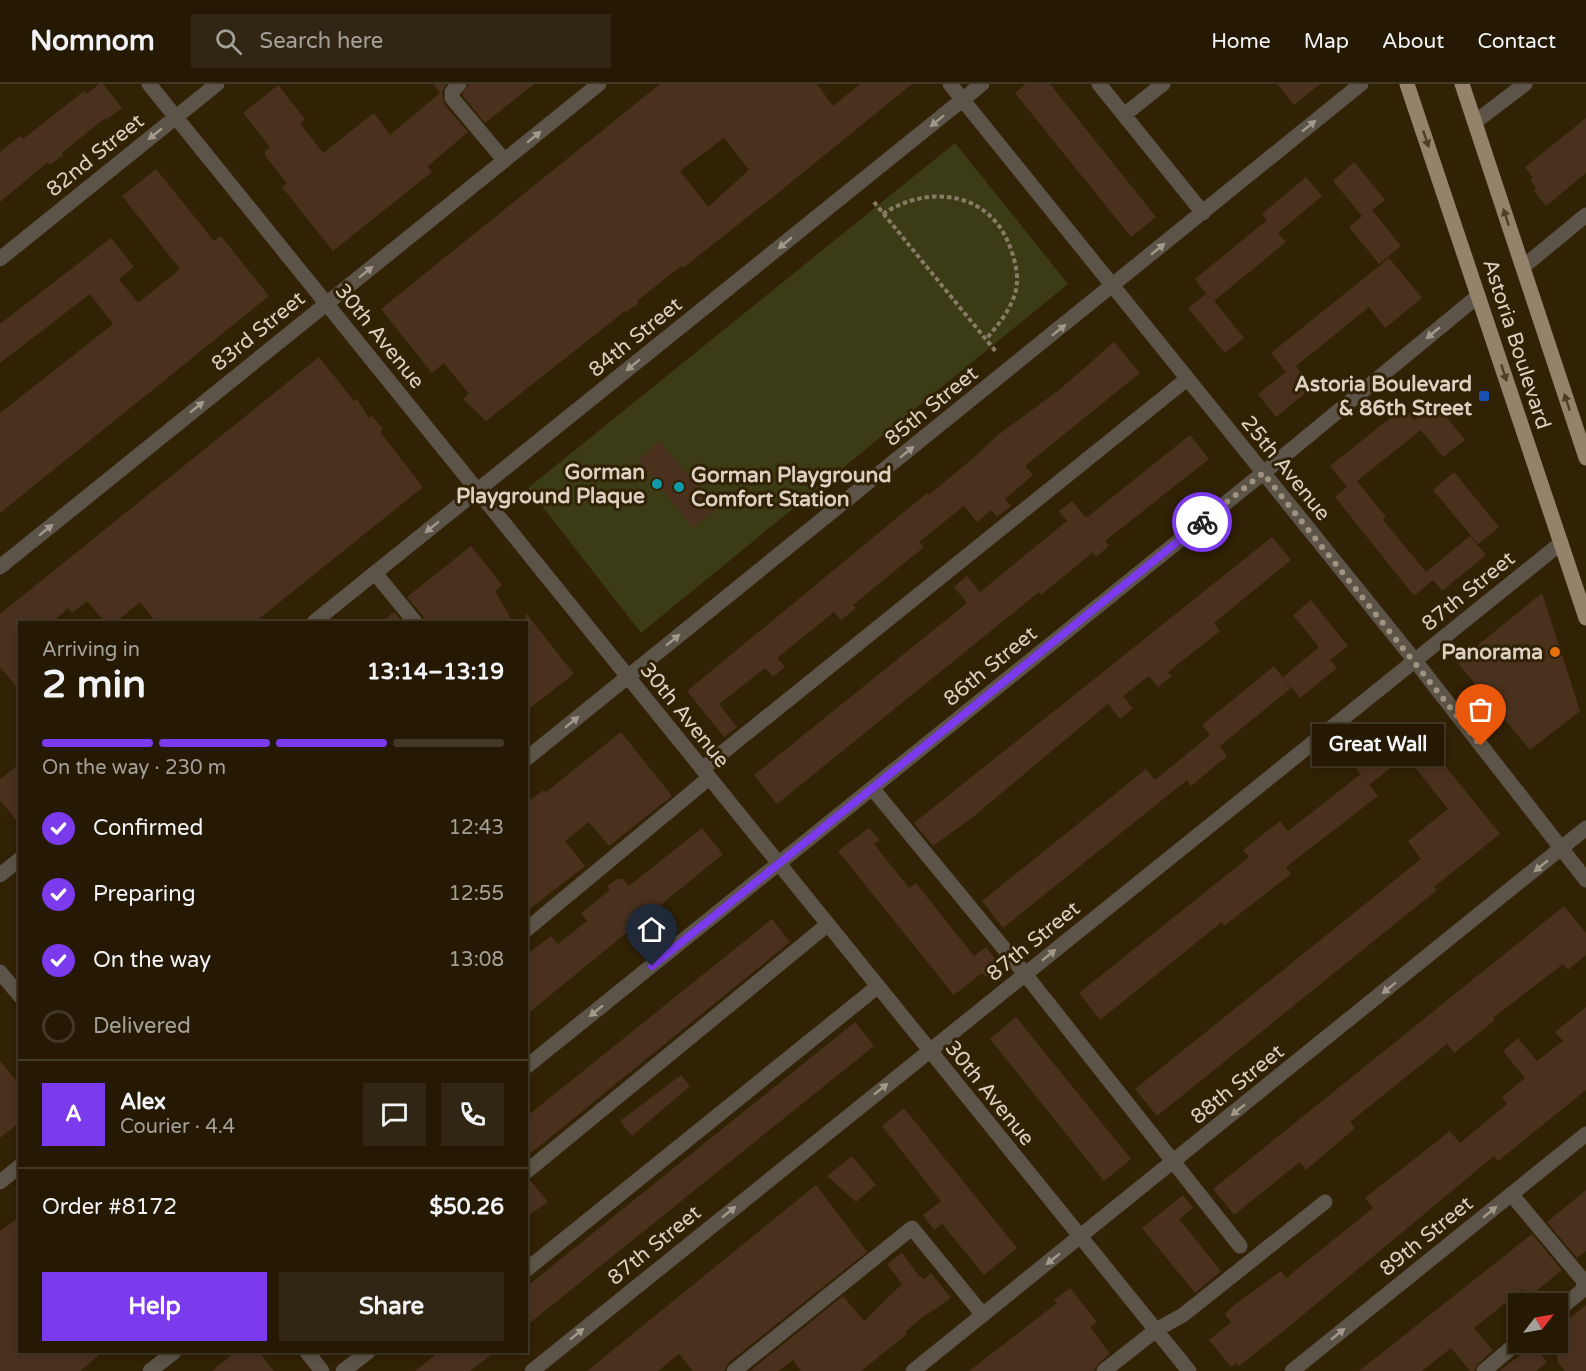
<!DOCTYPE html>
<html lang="en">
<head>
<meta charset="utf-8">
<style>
	:root { --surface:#251904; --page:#312613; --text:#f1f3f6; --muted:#a3a09a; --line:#423826; --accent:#7c3aed }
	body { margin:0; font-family:"Varela Round",sans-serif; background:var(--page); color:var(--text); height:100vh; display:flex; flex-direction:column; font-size:22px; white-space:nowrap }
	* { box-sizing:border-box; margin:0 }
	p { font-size:20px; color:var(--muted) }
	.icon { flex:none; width:33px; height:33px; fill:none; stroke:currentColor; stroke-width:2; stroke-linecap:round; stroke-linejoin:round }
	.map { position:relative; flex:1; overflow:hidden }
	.details { position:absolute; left:18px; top:537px; width:510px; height:732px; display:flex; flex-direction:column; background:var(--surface); border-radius:0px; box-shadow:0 3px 9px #0003,0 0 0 2px var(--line) }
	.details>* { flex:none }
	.needle { width:39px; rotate:59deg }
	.buttons { position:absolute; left:1508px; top:1209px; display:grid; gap:12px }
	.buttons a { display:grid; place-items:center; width:60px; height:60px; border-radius:0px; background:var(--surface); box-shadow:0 3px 9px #0003,0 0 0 2px var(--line); font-size:30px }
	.pin { position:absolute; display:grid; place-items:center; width:51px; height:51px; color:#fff; margin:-62px -26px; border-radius:50% 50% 50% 0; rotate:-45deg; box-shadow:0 0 6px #0007 }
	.pin .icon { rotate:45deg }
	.courier { position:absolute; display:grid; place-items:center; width:60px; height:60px; margin:-30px; border:4px solid #7c3aed; border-radius:50%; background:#fff; color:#222; box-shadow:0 2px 8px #0007 }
	.bubble { position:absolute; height:42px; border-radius:0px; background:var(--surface); box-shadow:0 3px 9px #0003,0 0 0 2px var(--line); font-size:20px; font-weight:700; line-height:42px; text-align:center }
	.headline em { font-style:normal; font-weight:700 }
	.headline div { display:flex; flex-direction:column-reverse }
	.headline { display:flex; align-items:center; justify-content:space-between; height:102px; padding:0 24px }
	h1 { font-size:39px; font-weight:700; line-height:45px }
	.bar { display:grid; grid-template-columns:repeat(4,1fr); gap:9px 6px; align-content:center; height:72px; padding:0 24px }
	.bar i { height:8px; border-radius:4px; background:var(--line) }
	.bar .on { background:var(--accent) }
	.bar p { grid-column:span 4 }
	.line { display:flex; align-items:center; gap:15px; padding:0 24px; border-top:2px solid var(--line) }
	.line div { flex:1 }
	.round { display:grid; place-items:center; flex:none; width:63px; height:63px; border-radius:0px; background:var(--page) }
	ol { padding:0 24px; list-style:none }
	li { display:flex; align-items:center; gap:18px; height:66px }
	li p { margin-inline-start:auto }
	li .icon { padding:6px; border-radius:50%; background:var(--accent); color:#fff; stroke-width:4 }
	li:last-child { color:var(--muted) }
	li i { width:33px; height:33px; border:3px solid var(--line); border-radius:50% }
	.action { display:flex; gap:12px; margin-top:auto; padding:12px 24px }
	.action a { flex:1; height:69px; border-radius:0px; background:var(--accent); color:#fff; font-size:24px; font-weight:700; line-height:69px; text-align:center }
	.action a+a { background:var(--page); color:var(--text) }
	header { display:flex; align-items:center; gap:36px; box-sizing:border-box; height:84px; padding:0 30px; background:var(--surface); border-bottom:2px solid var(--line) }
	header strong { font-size:28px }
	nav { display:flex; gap:33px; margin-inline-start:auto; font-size:21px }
	.search { width:420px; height:54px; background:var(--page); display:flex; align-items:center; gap:15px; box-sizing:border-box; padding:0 21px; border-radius:0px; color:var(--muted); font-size:22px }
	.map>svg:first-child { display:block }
</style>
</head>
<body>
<header>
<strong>Nomnom</strong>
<div class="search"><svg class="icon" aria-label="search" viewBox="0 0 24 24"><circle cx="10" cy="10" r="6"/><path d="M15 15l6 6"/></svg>Search here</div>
<nav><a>Home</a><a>Map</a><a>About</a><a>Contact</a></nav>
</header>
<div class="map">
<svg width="1586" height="1287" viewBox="0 0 1586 1287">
	<rect width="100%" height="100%" fill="#312105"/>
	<!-- green -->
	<path fill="#3b3c16" d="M955 59 1068 200 641 549 528 404Z"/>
	<!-- building -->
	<path fill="#4a311e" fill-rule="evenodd" d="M99 0H103L122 24 106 36 105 34 62 69 63 71 50 81 48 78 0 118V68L20 52 23 55 84 7 86 10Z
		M433 0H446L442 8 444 20 468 48 428 82 432 88 333 167 282 103 287 99 265 72V67L270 63 243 29 278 1 305 35 300 39 323 69 374 29 390 51 440 9Z
		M469 0H534L485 39 462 11Z
		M660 0H817L833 22 860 0H912L773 113 683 184 681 182 637 217 639 219 626 228 625 227 486 337 463 315 469 310 444 279 432 289 381 225ZM724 54 749 86 708 123 680 87Z
		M1026 0H1050L1156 133 1131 153 1015 9Z
		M1277 0H1320L1294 21Z
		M1586 34V89L1546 122 1533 106 1536 104 1530 96 1533 94 1525 83Z
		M1354 78 1385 116 1372 126 1401 162 1379 180 1349 143 1362 132 1333 97Z
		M156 85 214 157 221 152 269 212 0 429V329L113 240 90 210 0 279V240L111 154 134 183 119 195 138 219 180 185 122 112Z
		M1306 93 1322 112 1278 149 1286 158 1214 217 1244 254 1225 269 1188 224 1206 210 1195 195 1267 136 1262 130Z
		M1389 174 1422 214 1385 244 1369 223 1296 282 1313 303 1276 333 1258 310 1286 288 1271 269Z
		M1114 258 1140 289 1025 382 1033 391 1005 415 1011 422 997 433 991 426 977 438 964 422 919 458 924 463 853 521 856 524 841 536 834 528 777 574 785 583 773 593 765 584 719 620 737 643 724 653 687 607 927 409 929 411 972 375 998 351 1059 306Z
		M319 273 354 317 357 315 369 334 372 332 383 345 380 348 423 403 255 538H156L140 518 116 538H105L87 517 72 529 68 524 53 538H20V607L0 583V530Z
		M1435 319 1465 356 1443 373 1421 346 1357 397 1386 433 1383 436 1426 488 1470 452 1486 471 1442 507 1433 496 1414 512 1335 413 1347 403 1330 382 1404 323 1414 336Z
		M1190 351 1209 375 1105 457 1109 462 1096 473 1093 468 1041 511 1039 508 777 720 754 691 967 519 954 503 967 492 980 508 1067 437 1059 427 1072 417 1086 434Z
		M660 357 716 425 693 444 638 375Z
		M1454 388 1499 443 1478 460 1433 406Z
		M1272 453 1291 476 1214 539 1220 547 1168 588 1172 592 1158 603 1149 592 1123 612 1133 624 1120 635 1108 620 973 733 933 762 914 739Z
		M471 462 502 501 495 507 513 538H424L423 532 407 513Z
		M1542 509 1580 627 1530 666 1457 578Z
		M1311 516 1348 562 1330 576 1337 584 1300 614 1283 593 1319 563 1293 531Z
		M394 528 403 538H381Z
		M526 529 574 590 526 627Z
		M1274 582 1291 604 1220 662 1213 654 1227 672 1191 702 1187 696 1003 844 982 817 1146 685 1155 696 1193 665 1210 651 1202 641Z
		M1414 643 1500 750 1434 803 1437 806 1157 1032 1135 1005 1421 775 1408 757 1448 725 1406 672 1369 701 1352 679 1389 650 1395 658Z
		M621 648 672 712 609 762 589 738 565 757 585 782 526 828V719L544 706 546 708Z
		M20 680V705L19 740 0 716V695Z
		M1361 690 1378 712 1286 783 1291 790 1224 842 1222 838 1100 936 1079 909 1249 773 1243 766 1280 737 1288 747Z
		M702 744 723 770 526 931V871L551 852 558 860 587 837 581 829 610 806 607 802 617 795H623L629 802Z
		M869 744 880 756 874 760 909 804 916 799 974 872 986 863 1000 881 985 893 982 889 954 911 838 767Z
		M1564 822 1586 849V871L1568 886 1563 880 1493 934 1495 936 1454 969 1447 960 1350 1038 1355 1044 1306 1086 1300 1078 1234 1131 1213 1105Z
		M772 835 790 858 526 1073V1033Z
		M1586 923V1006L1498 1077 1494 1072 1291 1241 1239 1282 1236 1279 1231 1283 1209 1256 1231 1238 1225 1230 1233 1222 1281 1187 1286 1194 1373 1124 1365 1114 1450 1047 1460 1059 1507 1020 1502 1013 1525 994 1503 967 1518 954 1537 977 1563 957 1555 948Z
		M1016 933 1131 1075 1104 1097 990 955Z
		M855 938 874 962 526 1242V1203Z
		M0 977 20 1001V1038L0 1054Z
		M681 991 690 1002 632 1052 620 1037Z
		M904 1024 1017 1164 984 1191 942 1140 934 1146 923 1131 941 1117 882 1042Z
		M852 1072 876 1101 856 1118 827 1092Z
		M530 1096 548 1118 526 1133V1098Z
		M816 1101 867 1168 728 1279 724 1287H693L679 1270 658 1287H587Z
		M1586 1106V1167L1577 1174 1547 1138Z
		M1183 1111 1193 1124 1179 1135 1221 1187 1195 1209 1142 1144Z
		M20 1133V1268H103L80 1287H0V1147Z
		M1532 1150 1562 1186 1529 1213 1523 1205 1474 1244 1493 1266 1478 1280 1474 1287H1470L1451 1264 1422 1287H1359Z
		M902 1169 919 1192 924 1195 931 1189 951 1214 919 1236 905 1248 907 1250 861 1287H801L793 1276 778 1287H750L843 1212 864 1237 902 1200 887 1180Z
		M1070 1204 1097 1238 1090 1243 1110 1270 1098 1280 1094 1287H969L1057 1219 1054 1216Z
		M1586 1221V1287H1565L1557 1277V1244Z
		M1534 1261 1547 1278 1536 1287H1499Z
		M235 1268H259L274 1287H212Z
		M439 1268H495L470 1287H415Z"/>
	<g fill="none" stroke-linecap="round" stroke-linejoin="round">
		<!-- path -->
		<path stroke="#887b65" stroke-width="4" stroke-dasharray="4.5 3" stroke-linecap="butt" d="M874 118 997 269
			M883 130C928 100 990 107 1010 163 1014 173 1018 188 1017 199 1015 221 999 240 986 255"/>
		<!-- minor -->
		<path stroke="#5c5448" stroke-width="15" d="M149 0 1189 1287
			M459 0 452 8V14L504 76
			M950 0 1416 578 1586 796
			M1099 0 1203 129
			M1124 31 1163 0
			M1475 38 1525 0
			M0 175 217 0
			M1523 183 1586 131
			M0 483 599 0
			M375 489 415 538
			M314 538 982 0
			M526 675 1361 0
			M702 685 1187 295
			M872 704 1025 890 1240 1162
			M0 791 20 775
			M526 846 709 694
			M0 888 20 912
			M526 983 1263 389 1478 212
			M526 1088 827 841
			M0 1098 20 1082
			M1511 1110 1583 1196 1584 1205 1557 1227
			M526 1186 877 903
			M307 1268 322 1287
			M150 1287 174 1268
			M343 1287 368 1268
			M532 1287 1561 459
			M734 1287 912 1144 983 1231
			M913 1287 1586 744
			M1104 1287 1156 1246 1183 1231 1325 1118
			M1292 1287 1586 1050
			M1484 1287 1518 1258"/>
		<!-- major -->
		<path stroke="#94836a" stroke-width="15" d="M1407 0 1586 534
			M1462 0 1586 374"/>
	</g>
	<!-- one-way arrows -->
	<defs><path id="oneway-solid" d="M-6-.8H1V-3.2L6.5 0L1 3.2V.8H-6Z" transform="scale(1.5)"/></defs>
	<g fill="#a2998b">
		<use href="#oneway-solid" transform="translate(937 37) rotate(141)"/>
		<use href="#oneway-solid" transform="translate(1309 42) rotate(-39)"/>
		<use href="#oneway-solid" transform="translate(155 50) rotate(141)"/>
		<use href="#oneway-solid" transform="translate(534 53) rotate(-39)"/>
		<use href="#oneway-solid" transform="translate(785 159) rotate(141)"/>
		<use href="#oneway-solid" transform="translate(1158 165) rotate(-39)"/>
		<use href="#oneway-solid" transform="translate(366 188) rotate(-39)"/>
		<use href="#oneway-solid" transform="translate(1059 246) rotate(-39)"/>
		<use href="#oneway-solid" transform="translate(1433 249) rotate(140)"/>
		<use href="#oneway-solid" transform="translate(633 281) rotate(141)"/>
		<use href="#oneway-solid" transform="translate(197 323) rotate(-39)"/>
		<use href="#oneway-solid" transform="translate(907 368) rotate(-39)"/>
		<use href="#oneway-solid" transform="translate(432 443) rotate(141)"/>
		<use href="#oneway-solid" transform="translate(46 446) rotate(-39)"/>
		<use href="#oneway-solid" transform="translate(673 556) rotate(-39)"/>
		<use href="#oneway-solid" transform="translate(572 638) rotate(-39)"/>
		<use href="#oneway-solid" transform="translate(1541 782) rotate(141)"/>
		<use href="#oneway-solid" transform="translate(1049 871) rotate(-39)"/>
		<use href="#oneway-solid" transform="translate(1389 904) rotate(141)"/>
		<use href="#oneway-solid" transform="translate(596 927) rotate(141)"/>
		<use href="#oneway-solid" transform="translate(881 1005) rotate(-39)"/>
		<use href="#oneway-solid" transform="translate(1238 1026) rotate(141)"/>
		<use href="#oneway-solid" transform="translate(729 1128) rotate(-39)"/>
		<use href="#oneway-solid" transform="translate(1490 1128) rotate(-39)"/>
		<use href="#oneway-solid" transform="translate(1053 1175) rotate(141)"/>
		<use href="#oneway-solid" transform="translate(577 1250) rotate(-39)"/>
		<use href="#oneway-solid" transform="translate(1338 1250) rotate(-39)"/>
	</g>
	<g fill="#4f3e23">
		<use href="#oneway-solid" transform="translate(1426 55) rotate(71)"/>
		<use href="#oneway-solid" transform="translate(1506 133) rotate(-108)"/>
		<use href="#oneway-solid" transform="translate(1504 289) rotate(72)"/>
		<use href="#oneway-solid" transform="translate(1567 318) rotate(-108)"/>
	</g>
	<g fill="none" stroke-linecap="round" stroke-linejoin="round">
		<!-- done -->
		<path stroke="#a0937f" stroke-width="6" stroke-dasharray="0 10.8" d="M1202 438 1263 389 1481 662"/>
		<!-- route -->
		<path stroke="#7c3aed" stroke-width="8" d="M652 882 1202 438"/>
	</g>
	<!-- markers -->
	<rect fill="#1a4fb4" stroke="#312105" stroke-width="2" x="1478" y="306" width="12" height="12" rx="3"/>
	<g fill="#0f9aa8" stroke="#312105" stroke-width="2">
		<circle cx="657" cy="400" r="6"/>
		<circle cx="679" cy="403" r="6"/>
	</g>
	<circle fill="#e8710a" stroke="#312105" stroke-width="2" cx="1555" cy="568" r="6"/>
	<g text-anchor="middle" stroke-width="6" stroke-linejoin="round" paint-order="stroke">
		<!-- street labels -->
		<g font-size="21" fill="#dcd1c1" stroke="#312105">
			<text transform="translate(95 71) rotate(-39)" y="7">82nd Street</text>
			<text transform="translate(258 247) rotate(-39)" y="7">83rd Street</text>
			<text transform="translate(380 252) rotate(51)" y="7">30th Avenue</text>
			<text transform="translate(635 253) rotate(-39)" y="7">84th Street</text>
			<text transform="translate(1517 260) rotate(72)" y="7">Astoria Boulevard</text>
			<text transform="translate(931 322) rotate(-39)" y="7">85th Street</text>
			<text transform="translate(1286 384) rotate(51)" y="7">25th Avenue</text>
			<text transform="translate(1468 507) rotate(-39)" y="7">87th Street</text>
			<text transform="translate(990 582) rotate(-39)" y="7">86th Street</text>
			<text transform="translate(685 631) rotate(51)" y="7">30th Avenue</text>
			<text transform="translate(1033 857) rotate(-39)" y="7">87th Street</text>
			<text transform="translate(1237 1000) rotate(-39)" y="7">88th Street</text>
			<text transform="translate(990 1009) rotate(51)" y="7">30th Avenue</text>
			<text transform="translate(1426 1152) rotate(-39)" y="7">89th Street</text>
			<text transform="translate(654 1161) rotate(-39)" y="7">87th Street</text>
		</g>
		<!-- poi labels -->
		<g font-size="21" font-weight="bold" fill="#dcd1c1" stroke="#312105" text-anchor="end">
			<text x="1472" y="307">Astoria Boulevard<tspan x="1472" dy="24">&amp; 86th Street</tspan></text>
			<text x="645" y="395">Gorman<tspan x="645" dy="24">Playground Plaque</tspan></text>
			<text x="691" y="398" text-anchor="start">Gorman Playground<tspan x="691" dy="24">Comfort Station</tspan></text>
			<text x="1543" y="575">Panorama</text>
		</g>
	</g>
</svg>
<div class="buttons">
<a><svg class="needle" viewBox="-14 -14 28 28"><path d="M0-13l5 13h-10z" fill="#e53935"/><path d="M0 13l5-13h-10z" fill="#a3a09a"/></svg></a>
</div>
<div class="pin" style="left:1481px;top:662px;background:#ea580c"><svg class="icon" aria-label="bag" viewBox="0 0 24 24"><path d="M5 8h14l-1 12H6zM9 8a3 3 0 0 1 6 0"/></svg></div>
<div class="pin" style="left:652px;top:882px;background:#1f2937"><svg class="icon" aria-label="home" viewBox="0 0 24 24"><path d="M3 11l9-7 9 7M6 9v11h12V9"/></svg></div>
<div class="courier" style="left:1202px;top:438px"><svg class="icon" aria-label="bike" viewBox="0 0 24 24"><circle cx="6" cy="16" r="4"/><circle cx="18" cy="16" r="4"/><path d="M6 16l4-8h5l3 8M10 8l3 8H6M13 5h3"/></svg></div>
<div class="bubble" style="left:1312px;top:640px;width:132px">Great Wall</div>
<section class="details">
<div class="headline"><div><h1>2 min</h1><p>Arriving in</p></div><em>13:14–13:19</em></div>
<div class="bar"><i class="on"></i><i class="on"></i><i class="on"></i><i></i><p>On the way · 230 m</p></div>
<ol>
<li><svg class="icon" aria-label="check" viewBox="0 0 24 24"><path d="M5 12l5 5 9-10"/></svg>Confirmed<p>12:43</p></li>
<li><svg class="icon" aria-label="check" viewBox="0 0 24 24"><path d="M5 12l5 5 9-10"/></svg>Preparing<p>12:55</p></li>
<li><svg class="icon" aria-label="check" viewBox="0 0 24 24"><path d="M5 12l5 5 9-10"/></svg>On the way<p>13:08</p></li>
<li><i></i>Delivered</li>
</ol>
<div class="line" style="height:108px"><b class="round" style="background:var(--accent);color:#fff">A</b><div><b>Alex</b><p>Courier · 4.4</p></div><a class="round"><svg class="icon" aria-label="chat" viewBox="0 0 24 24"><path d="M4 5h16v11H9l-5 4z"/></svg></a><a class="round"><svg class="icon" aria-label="phone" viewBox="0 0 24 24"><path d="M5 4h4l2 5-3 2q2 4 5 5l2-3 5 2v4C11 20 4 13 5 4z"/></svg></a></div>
<div class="line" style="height:78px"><div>Order #8172</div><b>$50.26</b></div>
<div class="action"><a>Help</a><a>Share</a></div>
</section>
</div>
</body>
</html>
